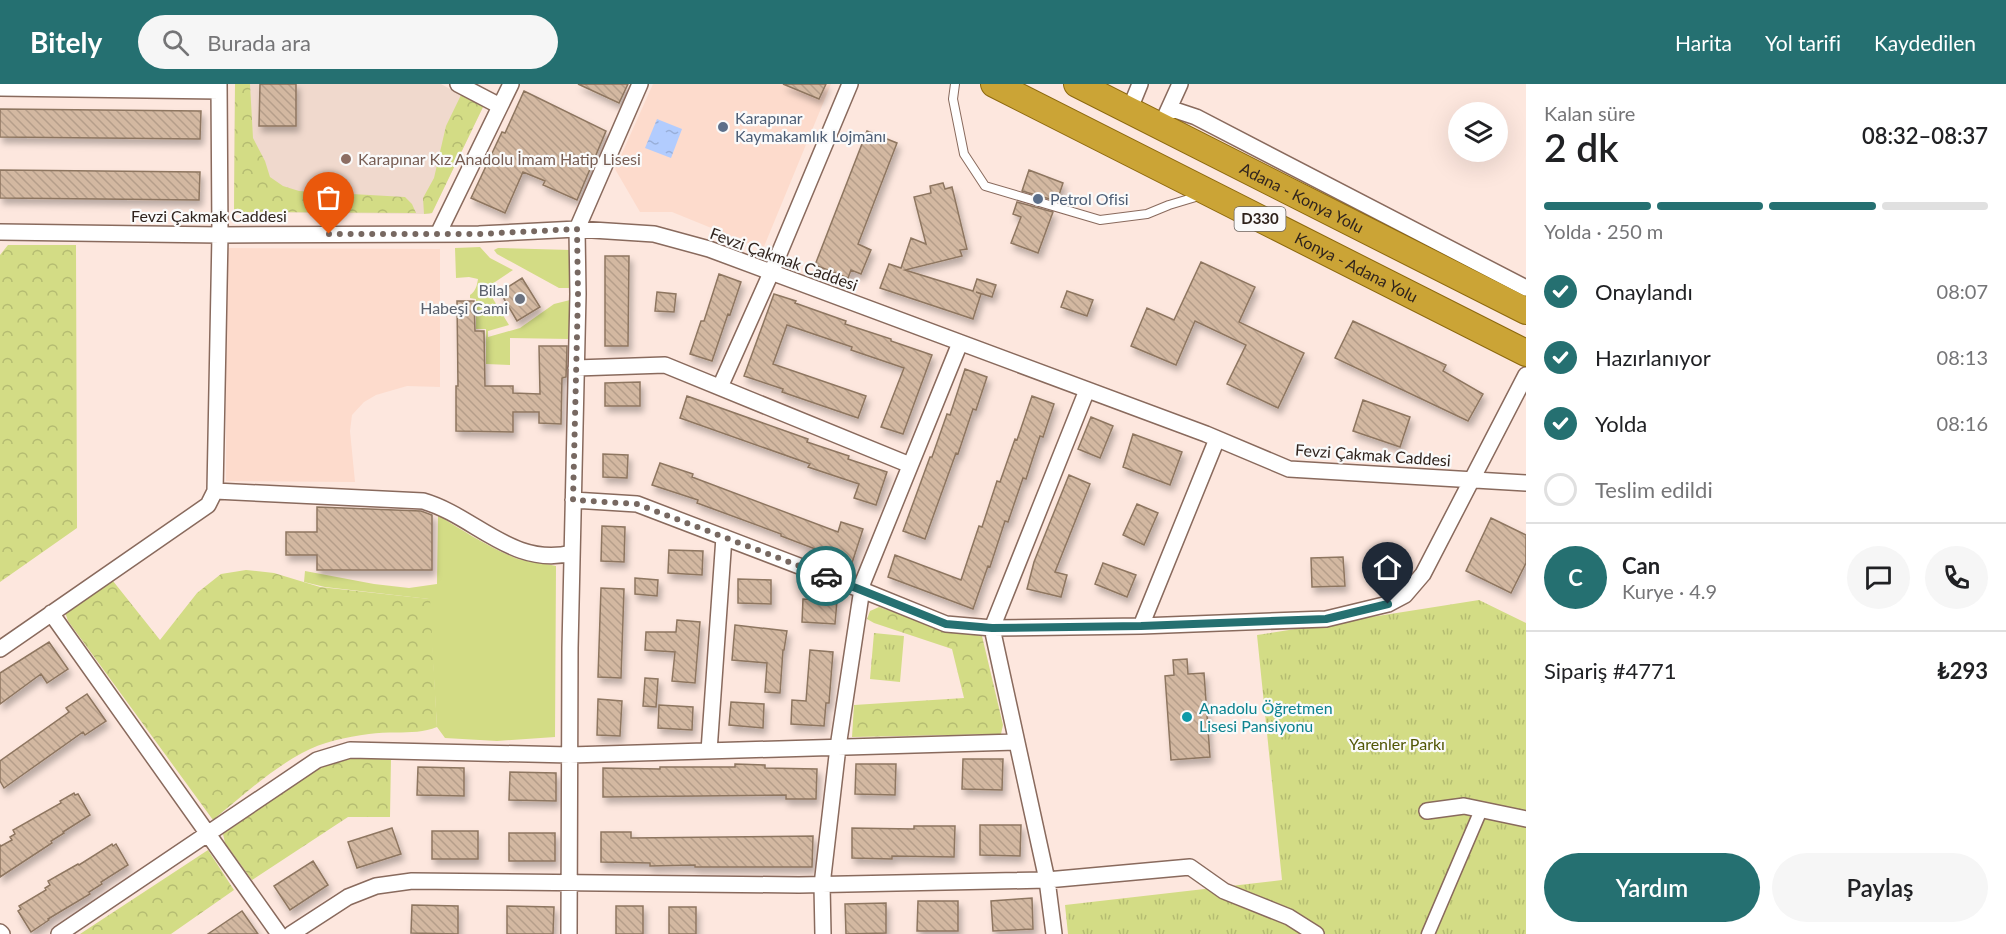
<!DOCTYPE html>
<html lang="tr">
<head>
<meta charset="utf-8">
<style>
	:root { --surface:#fff; --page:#f6f6f6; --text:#202124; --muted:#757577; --line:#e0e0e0; --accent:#257071 }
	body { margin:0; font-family:Lato,sans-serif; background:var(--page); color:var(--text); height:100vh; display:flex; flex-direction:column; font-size:22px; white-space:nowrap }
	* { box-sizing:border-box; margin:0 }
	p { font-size:20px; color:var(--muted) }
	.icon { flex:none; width:33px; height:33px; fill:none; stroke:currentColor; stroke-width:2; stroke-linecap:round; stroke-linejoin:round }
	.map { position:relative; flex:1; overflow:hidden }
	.panel { display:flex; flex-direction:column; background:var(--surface); width:480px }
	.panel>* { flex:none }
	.fabs { position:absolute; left:1448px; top:18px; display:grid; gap:12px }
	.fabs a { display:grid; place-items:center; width:60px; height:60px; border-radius:50%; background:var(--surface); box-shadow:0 6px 24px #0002; font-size:30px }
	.pin { position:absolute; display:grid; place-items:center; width:51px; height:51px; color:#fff; margin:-62px -26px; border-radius:50% 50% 50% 0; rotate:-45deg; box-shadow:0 0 6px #0007 }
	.pin .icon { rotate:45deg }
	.courier { position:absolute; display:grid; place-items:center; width:60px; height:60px; margin:-30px; border:4px solid #257071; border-radius:50%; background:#fff; color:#222; box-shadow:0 2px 8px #0007 }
	.summary em { font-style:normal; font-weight:600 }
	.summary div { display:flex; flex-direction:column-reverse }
	.summary { display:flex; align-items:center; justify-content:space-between; height:102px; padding:0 18px }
	h1 { font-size:39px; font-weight:600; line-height:45px }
	.bar { display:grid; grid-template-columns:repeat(4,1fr); gap:9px 6px; align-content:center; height:72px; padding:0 18px }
	.bar i { height:8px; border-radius:4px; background:var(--line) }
	.bar .selected { background:var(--accent) }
	.bar p { grid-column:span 4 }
	.line { display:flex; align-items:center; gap:15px; padding:0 18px; border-top:2px solid var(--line) }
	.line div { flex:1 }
	.round { display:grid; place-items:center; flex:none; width:63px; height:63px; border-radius:32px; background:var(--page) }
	ol { padding:0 18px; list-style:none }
	li { display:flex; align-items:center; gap:18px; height:66px }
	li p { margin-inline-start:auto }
	li .icon { padding:6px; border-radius:50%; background:var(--accent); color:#fff; stroke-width:4 }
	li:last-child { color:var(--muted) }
	li i { width:33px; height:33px; border:3px solid var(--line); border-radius:50% }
	.cta { display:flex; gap:12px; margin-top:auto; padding:12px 18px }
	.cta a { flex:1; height:69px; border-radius:36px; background:var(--accent); color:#fff; font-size:24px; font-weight:600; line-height:69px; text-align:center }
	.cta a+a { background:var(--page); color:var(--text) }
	header { display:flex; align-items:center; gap:36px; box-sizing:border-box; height:84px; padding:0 30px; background:var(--accent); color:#fff }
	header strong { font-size:28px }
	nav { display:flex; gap:33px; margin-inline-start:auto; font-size:21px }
	.search { width:420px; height:54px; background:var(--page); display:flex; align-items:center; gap:15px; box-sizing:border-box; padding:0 21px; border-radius:33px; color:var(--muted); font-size:22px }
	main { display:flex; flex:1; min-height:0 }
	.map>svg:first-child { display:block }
</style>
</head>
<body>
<header>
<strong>Bitely</strong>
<div class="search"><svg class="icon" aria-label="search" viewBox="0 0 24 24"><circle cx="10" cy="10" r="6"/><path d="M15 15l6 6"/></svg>Burada ara</div>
<nav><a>Harita</a><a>Yol tarifi</a><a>Kaydedilen</a></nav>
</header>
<main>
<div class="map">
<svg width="1526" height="850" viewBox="0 0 1526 850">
	<defs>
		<pattern id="forest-crowns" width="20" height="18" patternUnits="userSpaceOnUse" patternTransform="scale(1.5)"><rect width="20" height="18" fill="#d3dc85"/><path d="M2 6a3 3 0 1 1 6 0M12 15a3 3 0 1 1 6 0" fill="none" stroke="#b5bc72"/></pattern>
		<pattern id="park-tufts" width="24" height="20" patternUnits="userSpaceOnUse" patternTransform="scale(1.5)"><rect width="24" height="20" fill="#d3dc85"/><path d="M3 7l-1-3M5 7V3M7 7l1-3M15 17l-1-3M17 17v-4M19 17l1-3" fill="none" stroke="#b5bc72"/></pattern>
		<pattern id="water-ripples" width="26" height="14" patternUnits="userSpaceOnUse" patternTransform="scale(1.5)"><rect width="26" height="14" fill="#b2ccfe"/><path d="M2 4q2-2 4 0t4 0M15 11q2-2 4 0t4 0" fill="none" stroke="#99afd9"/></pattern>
		<pattern id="building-back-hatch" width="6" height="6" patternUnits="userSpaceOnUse" patternTransform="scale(1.5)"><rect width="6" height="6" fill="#d3b8a1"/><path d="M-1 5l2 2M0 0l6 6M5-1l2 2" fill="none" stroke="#b59e8a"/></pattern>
		<filter id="shadow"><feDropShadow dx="3" dy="5.5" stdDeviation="3" flood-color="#0004"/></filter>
	</defs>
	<rect width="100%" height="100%" fill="#fde7de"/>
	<!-- built -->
	<path fill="#fddbcc" d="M653 0H831L763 165 672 128H640L615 85Z
		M226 164 440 165V303L407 302 376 311 364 318 352 331 350 347 355 398 226 397Z"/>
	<!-- education -->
	<path fill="#f0d9cd" d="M235 0H441L483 23 432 129 429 130 234 128Z"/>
	<!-- grass -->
	<path fill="#d3dc85" d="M480 163 490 174 513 186 492 200 490 210 509 241 488 247V253L520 244 554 220 570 216 569 255 510 254V281L486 280V245H476V215L470 214V211C476 207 477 201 478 195L469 193 456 194 455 164Z
		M498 164 571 166 570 204H559L497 170 494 166Z
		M438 431C463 447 490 464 518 475 529 478 544 479 556 482L555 653 497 657 445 654 437 643 429 515 325 503 304 498 305 487 374 500 409 504 437 500Z"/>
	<!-- forest -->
	<path fill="url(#forest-crowns)" d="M235 0H250L253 54 265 77 270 93 283 102 299 107 405 113 412 120 416 129 234 128Z
		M461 11 483 23 432 129 424 130 423 114 434 94 446 42Z
		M8 161H76L77 444 0 498V171Z
		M246 486 274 489 320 503 430 515 437 643C416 652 391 646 369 650 346 653 322 658 302 669 269 687 241 713 213 736L68 537 65 528 113 497 160 556 197 509 221 490Z
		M879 523 922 538 982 552 1003 641 1001 650 852 653 854 621 964 614 952 565 874 539 867 535 870 527Z
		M350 675H391L390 733H348L252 796 225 759 223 750 320 683 334 677Z
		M208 766 234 806 171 850H80Z"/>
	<!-- park -->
	<path fill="url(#park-tufts)" d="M1479 516 1526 539V850H1068L1065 821 1282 796 1257 551Z
		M874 549 904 552 900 598 870 595Z"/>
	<!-- water -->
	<path fill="url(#water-ripples)" d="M657 35 682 45 671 74 645 64Z"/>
	<!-- building -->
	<path fill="url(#building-back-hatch)" stroke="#8e7660" stroke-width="1.5" filter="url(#shadow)" d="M260 0H296V42H259Z
		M578 0H628L619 19Z
		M783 0H826L819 15Z
		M524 7 606 47 577 116 543 101 545 97 523 88 505 129 471 114 502 48 505 49Z
		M0 25 201 27 200 55 0 53Z
		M867 47 897 59 858 160 871 166 861 190 851 186 848 194 815 181Z
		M0 86 200 88 199 116 0 114Z
		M1029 86 1063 99 1057 117 1022 107Z
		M943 99 945 105 952 103 967 165 960 166 962 172 905 186 973 207 977 195 996 201 992 213 976 208 981 210 973 235 880 204 889 180 901 184 911 154 926 160 914 113 931 109 930 102Z
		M1017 118 1053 128 1038 169 1011 159 1021 133 1013 130Z
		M605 172H629L628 262H605Z
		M1201 178 1255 203 1239 238 1304 269 1278 324 1227 300 1246 261 1195 237 1176 281 1131 262 1147 224 1174 236Z
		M719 190 741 198 730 231 728 230 712 277 690 270 701 237H704Z
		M522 194 540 223 517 237 500 208Z
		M1067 207 1093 216 1087 232 1061 223Z
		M657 208 676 210 674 228 655 227Z
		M774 210 796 217 795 219 846 237 845 240 891 255V257L932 271 903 350 881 343 904 284 851 266 852 263 787 241 773 280 866 312 858 334 782 308 783 305 744 292Z
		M457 217H474L475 247H484L485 302H513V309L540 310 539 262H567L566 293 562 294 561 340 539 339V328H513V348L456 347V302H458Z
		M1353 237 1446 281 1443 287 1483 310 1468 337 1335 274Z
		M965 285 987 293 976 326 973 325 958 370 956 369 925 455 903 447 930 373H932L947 330 950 331Z
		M640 298V322H605V299Z
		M687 312 808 355 807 358 849 372 848 375 887 388 876 421 854 414 859 400 808 383 810 380 680 334Z
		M1032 312 1054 320 1043 353 1040 352 1026 395 1023 394 1008 438 1005 437 990 483 988 482 973 525 888 493 895 471 961 496 979 442 982 443 997 397 1000 398 1015 355 1017 356Z
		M1363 316 1410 333 1400 363 1353 347Z
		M1091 333 1113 342 1100 374 1078 365Z
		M1133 350 1182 368 1170 401 1123 383Z
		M603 370 628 371 627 394 603 393Z
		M660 379 693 390 692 393 838 448 841 438 863 445 852 479 781 452V450L697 419 698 416 652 401Z
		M1069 391 1090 400 1055 488 1067 491 1061 513 1027 505 1034 478Z
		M1137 420 1158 429 1144 461 1123 451Z
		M317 423 421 427 432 431V486H317V471H286V448H317Z
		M1491 434 1526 451V479L1511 509 1466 487Z
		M602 442 625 443 624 478 601 477Z
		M669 466 703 467 702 491 668 489Z
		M1343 473 1345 502 1312 503 1311 474Z
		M1103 479 1136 491 1127 513 1095 500Z
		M635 494 658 496 657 512 635 510Z
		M738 495 771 496V520L738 519Z
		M601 504 624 505 621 594 598 593Z
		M803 515 837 517 835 540 802 538Z
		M677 536 700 538 695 599 672 597 675 568 645 566 646 548H676Z
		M735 541 787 547 784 566H783L780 609 765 608 767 579 732 576Z
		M49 558 68 585 47 599 41 590 0 620V589Z
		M810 566 833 568 829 619H826L824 642 791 640 792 616 806 617Z
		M1187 575 1188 590 1204 589 1210 673 1171 676 1165 592 1174 591 1173 576Z
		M645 594 658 595 656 623 643 622Z
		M87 610 106 637 85 651 83 648 4 704 0 697V677L69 628 66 624Z
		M598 615 622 617 620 652 597 651Z
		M731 618 764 620 763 644 729 641Z
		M659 621 693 623 692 646 658 644Z
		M963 675H1003L1002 706 962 705Z
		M735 680 765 681V684L817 685 816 715H786V711L603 713V684L660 685V683H735Z
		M856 680H896L895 711 855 710Z
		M418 683 464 684V712L417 711Z
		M510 688 556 689V717L509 716Z
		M74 709 75 711 78 710 90 731 63 748 64 749 51 757 52 759 0 793V761L1 762 12 756 10 753 15 750 13 746 61 719 60 717Z
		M980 741H1021L1020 772 980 771Z
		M914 742H955L954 773 892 772V775L852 774V744L914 745Z
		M392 744 401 770 357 784 348 758Z
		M432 747H478V775H432Z
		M601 748H631V754L813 752 812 783H695V781L650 782V779L601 778Z
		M509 749H555V777H509Z
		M112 760 113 762 116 760 128 781 101 798 102 800 89 808 90 810 48 835 49 836 31 848 18 827 21 825 19 822 46 806 45 804 50 801 48 797 78 780 79 781Z
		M313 777 328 801 290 826 274 802Z
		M1032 814 1033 845 993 847 991 817Z
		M918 817H958V847H917Z
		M886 819V849L846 850 845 820Z
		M412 821 458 822V850L411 849Z
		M507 822 554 823 553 850H507Z
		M616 822H643V850H616Z
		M669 823H696V850H669Z
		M242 827 258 850H208Z"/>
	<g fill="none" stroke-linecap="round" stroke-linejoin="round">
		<defs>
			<path id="service" d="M955 0 953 15 964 70 985 102 1100 136 1147 130 1169 121 1199 112"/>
			<path id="pedestrian" d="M1428 850 1481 726"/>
			<path id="minor" d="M458 0 500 22
				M0 4 219 7
				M1169 24 1196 33 1526 204
				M1129 27 1140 0
				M1165 33 1180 0
				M0 148 220 151 479 150 577 145 654 150 709 165 1206 350 1289 385 1526 399
				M438 150 511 0
				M576 284 665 281 910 381
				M720 303 771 189 850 0
				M215 407 423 417C475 432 513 484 572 469
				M573 416 637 420 862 506 946 540 992 544 1141 542 1326 535 1388 520 1405 511 1423 490 1526 291
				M51 529 279 850
				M1141 542 1217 355
				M0 565 208 421 215 407 220 151 219 0
				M709 667 724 453
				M1427 727 1464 722 1526 735
				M0 848 2 850
				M59 850 317 676 350 666 570 671 1016 658
				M291 850 348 813 376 802 412 797 799 801 1047 796 1190 783 1224 807 1289 833 1316 850
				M569 850 570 564 578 210 577 145 640 0
				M823 850 822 801 838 663 863 498 960 259
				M1054 850 1047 796 992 544 1087 306"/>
			<g id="trunk">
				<path id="s1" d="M994 0 1526 269"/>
				<path id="s2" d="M1077 0 1526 227"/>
			</g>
		</defs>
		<!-- service casing -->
		<use href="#service" stroke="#896a5d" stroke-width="10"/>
		<!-- pedestrian casing -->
		<use href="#pedestrian" stroke="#896a5d" stroke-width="15"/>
		<!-- minor casing -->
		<use href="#minor" stroke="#896a5d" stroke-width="18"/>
		<!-- trunk casing -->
		<use href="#trunk" stroke="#8c680d" stroke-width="28"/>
		<!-- service -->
		<use href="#service" stroke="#fff" stroke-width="8"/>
		<!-- pedestrian -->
		<use href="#pedestrian" stroke="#fff" stroke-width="12"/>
		<!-- minor -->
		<use href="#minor" stroke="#fff" stroke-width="15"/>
		<!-- trunk -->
		<use href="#trunk" stroke="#cba436" stroke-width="26"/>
	</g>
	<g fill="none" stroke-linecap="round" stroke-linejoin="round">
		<!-- done -->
		<path stroke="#776861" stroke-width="6" stroke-dasharray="0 10.8" d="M329 150H479L577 145 578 210 573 416 637 420 826 492"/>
		<!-- route -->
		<path stroke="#257071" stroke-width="8" d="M826 492 946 540 992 544 1141 542 1326 535 1388 520"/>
	</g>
	<!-- markers -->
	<g fill="#5c6f8a" stroke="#fafafa" stroke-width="2">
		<circle cx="723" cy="43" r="6"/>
		<circle cx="1038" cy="115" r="6"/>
	</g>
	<circle fill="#8d6e63" stroke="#fafafa" stroke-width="2" cx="346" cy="75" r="6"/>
	<circle fill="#6b7280" stroke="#fafafa" stroke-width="2" cx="520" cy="215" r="6"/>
	<circle fill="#0f9aa8" stroke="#fafafa" stroke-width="2" cx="1187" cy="633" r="6"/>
	<g text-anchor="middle" stroke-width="4.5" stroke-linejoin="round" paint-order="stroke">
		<!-- shield labels -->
		<rect fill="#fafafa" stroke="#6c645f" stroke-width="1.5" x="1234.5" y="123" width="51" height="24" rx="4.5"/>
		<g font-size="15" font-weight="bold" fill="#2f231d">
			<text x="1260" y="140">D330</text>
		</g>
		<!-- service labels -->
		<g font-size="16" fill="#4e5e75" stroke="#fafafa" text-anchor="start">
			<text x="735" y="40">Karapınar<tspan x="735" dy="18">Kaymakamlık Lojmanı</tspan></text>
			<text x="1050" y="121">Petrol Ofisi</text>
		</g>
		<!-- education labels -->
		<g font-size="16" fill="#785e54" stroke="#fafafa" text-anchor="start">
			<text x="358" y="81">Karapınar Kız Anadolu İmam Hatip Lisesi</text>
		</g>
		<!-- street labels -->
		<g font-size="16" fill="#2f231d" stroke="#fafafa">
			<text dy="6" stroke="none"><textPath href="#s2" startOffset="252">Adana - Konya Yolu</textPath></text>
			<text x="209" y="138">Fevzi Çakmak Caddesi</text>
			<text transform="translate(784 175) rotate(20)" y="6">Fevzi Çakmak Caddesi</text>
			<text dy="6" stroke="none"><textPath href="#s1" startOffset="406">Konya - Adana Yolu</textPath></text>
			<text transform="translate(1373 371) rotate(4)" y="6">Fevzi Çakmak Caddesi</text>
		</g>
		<!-- worship labels -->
		<g font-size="16" fill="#5b616d" stroke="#fafafa" text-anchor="end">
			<text x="508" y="212">Bilal<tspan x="508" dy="18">Habeşi Cami</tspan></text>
		</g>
		<!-- culture labels -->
		<g font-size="16" fill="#0d838f" stroke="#fafafa" text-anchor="start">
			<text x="1199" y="630">Anadolu Öğretmen<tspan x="1199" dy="18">Lisesi Pansiyonu</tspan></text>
		</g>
		<!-- park labels -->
		<g font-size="16" fill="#515604" stroke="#fafafa">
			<text x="1397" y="666">Yarenler Parkı</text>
		</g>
	</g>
</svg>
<div class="fabs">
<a><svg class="icon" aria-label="layers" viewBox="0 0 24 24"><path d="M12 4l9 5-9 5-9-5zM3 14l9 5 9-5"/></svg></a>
</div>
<div class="pin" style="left:329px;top:150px;background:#ea580c"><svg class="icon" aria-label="bag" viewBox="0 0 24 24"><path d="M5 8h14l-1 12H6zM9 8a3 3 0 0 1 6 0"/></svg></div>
<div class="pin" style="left:1388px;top:520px;background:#1f2937"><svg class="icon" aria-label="home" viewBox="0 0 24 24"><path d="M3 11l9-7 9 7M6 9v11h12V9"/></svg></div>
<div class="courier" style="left:826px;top:492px"><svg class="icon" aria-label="car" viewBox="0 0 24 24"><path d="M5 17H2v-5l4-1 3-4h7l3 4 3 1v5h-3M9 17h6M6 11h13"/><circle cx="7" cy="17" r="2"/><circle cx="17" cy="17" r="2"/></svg></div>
</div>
<section class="panel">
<div class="summary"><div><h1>2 dk</h1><p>Kalan süre</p></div><em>08:32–08:37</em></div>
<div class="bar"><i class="selected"></i><i class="selected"></i><i class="selected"></i><i></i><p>Yolda · 250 m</p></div>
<ol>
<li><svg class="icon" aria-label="check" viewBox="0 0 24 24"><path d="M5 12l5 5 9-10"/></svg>Onaylandı<p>08:07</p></li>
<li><svg class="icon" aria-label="check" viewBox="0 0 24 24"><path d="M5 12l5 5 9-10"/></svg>Hazırlanıyor<p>08:13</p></li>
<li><svg class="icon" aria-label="check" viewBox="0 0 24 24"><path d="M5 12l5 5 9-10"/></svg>Yolda<p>08:16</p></li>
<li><i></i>Teslim edildi</li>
</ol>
<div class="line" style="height:108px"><b class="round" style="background:var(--accent);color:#fff">C</b><div><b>Can</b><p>Kurye · 4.9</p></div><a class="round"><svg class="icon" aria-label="chat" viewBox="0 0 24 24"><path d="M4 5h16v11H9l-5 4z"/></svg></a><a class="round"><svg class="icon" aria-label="phone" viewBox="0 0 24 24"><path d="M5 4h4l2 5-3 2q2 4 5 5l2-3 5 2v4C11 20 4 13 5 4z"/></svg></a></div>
<div class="line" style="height:78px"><div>Sipariş #4771</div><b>₺293</b></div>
<div class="cta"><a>Yardım</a><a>Paylaş</a></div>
</section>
</main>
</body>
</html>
